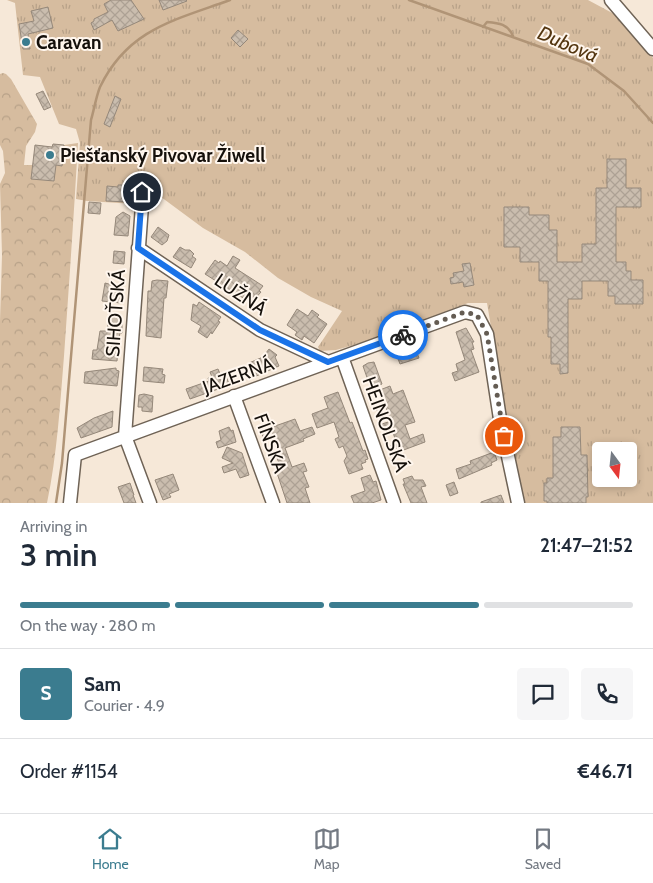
<!DOCTYPE html>
<html lang="en">
<head>
<meta charset="utf-8">
<style>
	:root { --surface:#fff; --page:#f6f6f7; --text:#1f2937; --muted:#747a83; --line:#e0e1e3; --accent:#3b7c8f }
	body { margin:0; font-family:Cabin,sans-serif; background:var(--page); color:var(--text); height:100vh; display:flex; flex-direction:column; font-size:19px; white-space:nowrap }
	* { box-sizing:border-box; margin:0 }
	p { font-size:16px; color:var(--muted) }
	.icon { flex:none; width:28px; height:28px; fill:none; stroke:currentColor; stroke-width:2; stroke-linecap:round; stroke-linejoin:round }
	.map { position:relative; height:503px; overflow:hidden }
	.panel { display:flex; flex-direction:column; background:var(--surface); flex:1 }
	.panel>* { flex:none }
	.needle { width:32px; rotate:165deg }
	.tools { position:absolute; left:592px; top:442px; display:grid; gap:10px }
	.tools a { display:grid; place-items:center; width:45px; height:45px; border-radius:5px; background:var(--surface); box-shadow:0 2px 8px #0003; font-size:25px }
	.pin { position:absolute; display:grid; place-items:center; width:42px; height:42px; color:#fff; margin:-21px; border:2px solid #fff; border-radius:50%; box-shadow:0 1px 5px #0007 }
	.courier { position:absolute; display:grid; place-items:center; width:50px; height:50px; margin:-25px; border:4px solid #1a73e8; border-radius:50%; background:#fff; color:#222; box-shadow:0 1px 6px #0007 }
	.head em { font-style:normal; font-weight:600 }
	.head div { display:flex; flex-direction:column-reverse }
	.head { display:flex; align-items:center; justify-content:space-between; height:85px; padding:0 20px }
	h1 { font-size:32px; font-weight:600; line-height:38px }
	.bar { display:grid; grid-template-columns:repeat(4,1fr); gap:8px 5px; align-content:center; height:60px; padding:0 20px }
	.bar i { height:6px; border-radius:4px; background:var(--line) }
	.bar .current { background:var(--accent) }
	.bar p { grid-column:span 4 }
	.line { display:flex; align-items:center; gap:12px; padding:0 20px; border-top:1px solid var(--line) }
	.line div { flex:1 }
	.round { display:grid; place-items:center; flex:none; width:52px; height:52px; border-radius:5px; background:var(--page) }
	.menu { display:flex; justify-content:space-around; align-items:center; height:70px; border-top:1px solid var(--line); background:var(--surface); font-size:14px; color:var(--muted) }
	.menu a { display:grid; justify-items:center; gap:2px }
	.menu .current { color:var(--accent) }
	.map>svg:first-child { display:block }
</style>
</head>
<body>
<div class="map">
<svg width="653" height="503" viewBox="0 0 653 503">
	<defs>
		<pattern id="grass-tufts" width="24" height="20" patternUnits="userSpaceOnUse" patternTransform="scale(1.25)"><rect width="24" height="20" fill="#d6bc9f"/><path d="M3 7l-1-3M5 7V3M7 7l1-3M15 17l-1-3M17 17v-4M19 17l1-3" fill="none" stroke="#b7a188"/></pattern>
		<pattern id="forest-crowns" width="20" height="18" patternUnits="userSpaceOnUse" patternTransform="scale(1.25)"><rect width="20" height="18" fill="#d6bc9f"/><path d="M2 6a3 3 0 1 1 6 0M12 15a3 3 0 1 1 6 0" fill="none" stroke="#b7a188"/></pattern>
		<pattern id="building-cross-hatch" width="8" height="8" patternUnits="userSpaceOnUse" patternTransform="scale(1.25)"><rect width="8" height="8" fill="#cabdae"/><path d="M0 0l8 8M0 8l8-8" fill="none" stroke="#ada194"/></pattern>
	</defs>
	<rect width="100%" height="100%" fill="#f6e8d8"/>
	<!-- grass -->
	<path fill="url(#grass-tufts)" fill-rule="evenodd" d="M7 0H588L616 15 653 58V503H523L507 423 487 303H468L386 336 336 350 320 351 318 347 342 311 311 297 278 278 245 252 203 228 157 194 142 188 135 204 87 201 76 199 80 143 76 129 59 124 40 77 23 75 15 3ZM601 451H629V479H601Z"/>
	<!-- forest -->
	<path fill="url(#forest-crowns)" d="M3 73 6 74 11 79 37 124 35 132 26 146 24 165H33L35 145 52 147 53 144 64 145 78 143C74 214 69 285 64 356 60 405 57 455 47 503H0V321L2 255 0 184 5 173 3 151 0 145V74Z"/>
	<g fill="none" stroke-linecap="round" stroke-linejoin="round">
		<!-- stream -->
		<path stroke="#b09476" stroke-width="2.5" d="M409 0 588 64 624 91 653 123
			M483 27 487 22C499 23 508 24 513 36
			M56 503 62 463 91 120C94 110 96 97 100 87 128 29 175 20 230 0"/>
	</g>
	<!-- building -->
	<path fill="url(#building-cross-hatch)" stroke="#95887a" d="M111 0H131L144 19 118 31 112 20 94 30 91 23 94 21V19L108 12 104 4Z
		M159 0H186L187 1 163 10Z
		M48 7 53 28 28 34 30 49H23L19 24 34 21 31 11Z
		M238 30 248 39 240 47 231 38Z
		M43 91 51 107 44 110 36 94Z
		M115 96 121 99 110 127 104 124Z
		M53 144 64 145 62 166 56 165 54 181 31 179 35 145 52 147Z
		M607 159H626V188H641V207H616V262H626V271H631V280H643V304H615V296H608V281H582V299H568V373L560 374V364H551V337H548V281H539V262H520V247H504V207H529V215H549V230H557V262H582V244H596V188H607Z
		M118 185H130L128 202 106 201 107 186 118 187Z
		M89 202 101 203 100 214 88 213Z
		M123 212 130 216 128 236 114 235 116 217Z
		M158 227 169 235 167 241 162 245 151 237Z
		M180 247 185 250H190L194 254 192 256 196 259 191 268 173 257Z
		M114 251 125 252 124 264 113 263Z
		M233 256 240 260 235 268 263 286 259 291 261 292 253 301 246 297 245 299 240 296 237 300 214 284 216 281 205 274 215 260 219 263 220 261 227 266Z
		M470 263 474 285 464 287 463 282 451 284 450 278 454 277 453 273 464 271 462 264Z
		M157 280 168 281 166 298H164L161 338 146 336 148 291H151L152 281Z
		M105 283 120 287 121 303 102 301Z
		M199 302 221 317 218 321 220 322 212 334 211 332 207 338 198 332 201 326 191 320 193 304 197 306Z
		M297 309 308 316 312 310 319 315 317 317 327 324 314 343 304 336 302 340 295 335 297 332 287 325Z
		M109 316 122 317V333H120L119 338 117 361 92 359 93 350H97L100 331H107Z
		M466 328 474 342H472L474 349 471 350 479 372 455 381 452 373 458 371 456 364 465 360 456 332Z
		M413 343 419 358 400 364 397 356 404 353 402 347Z
		M269 349 277 355 275 357 279 366 254 377 249 363 263 357Z
		M374 362 382 384 371 389 363 366 368 363Z
		M144 367 163 369 162 374 165 375 164 383 143 381Z
		M116 368V370L119 371 117 386 84 383 85 372Z
		M218 369 221 376 225 374 230 386 222 389 221 388 190 399 186 389 209 381 208 378 212 377 210 372Z
		M390 386 393 394 403 390 415 422 405 425 410 439 423 434 425 442 393 454 390 446 397 444 392 430 385 433 382 424 391 421 386 408 377 411 374 403 383 399 380 390Z
		M338 392 350 423 352 422 363 451 365 450 368 459 365 460 366 462 361 464 363 469 349 474 344 461 347 456 343 446 339 448 335 439 339 437 334 422 317 428 312 414 328 408 324 397Z
		M144 394 153 396 152 412 142 411V407H138L139 395Z
		M113 411 112 427 81 438 77 428 94 418Z
		M295 419 300 431 312 427 315 434 303 439 304 441 285 448 292 467 304 463 307 471 303 472 309 487 305 488 310 503H287L277 473 282 471 277 458 280 457 273 439 264 440 261 431Z
		M229 427 231 431 233 430 236 442 218 448 216 442 221 440 219 431Z
		M561 427H580L581 455H587L588 497H586V503H547V501H544V483H547V478H553V437H561Z
		M227 447 242 453 249 475 240 478 236 469 224 473 222 467 233 463 222 458Z
		M494 452 497 460 491 463 492 465 459 479 456 469 471 464 470 461Z
		M173 474 179 490 169 494 171 497 163 500 155 480Z
		M370 475 373 482 376 481 381 500 372 503H354L351 496 365 491 361 478Z
		M412 476 414 480H423L426 486 421 487 427 503H411L403 484H405L403 479Z
		M454 482 458 493 450 496 446 485Z
		M130 483 134 495H133L136 503H124L118 487Z
		M501 495 504 503H481V502Z"/>
	<g fill="none" stroke-linecap="round" stroke-linejoin="round">
		<defs>
			<path id="minor" d="M611 0 653 49
				M143 192 125 436 150 503
				M138 248 260 330 328 362
				M342 357 394 503
				M234 396 273 503
				M70 503 75 455 465 312 477 315 487 334 500 419 518 503"/>
		</defs>
		<!-- minor casing -->
		<use href="#minor" stroke="#6f6356" stroke-width="15"/>
		<!-- minor -->
		<use href="#minor" stroke="#fff" stroke-width="12"/>
	</g>
	<g fill="none" stroke-linecap="round" stroke-linejoin="round">
		<!-- done -->
		<path stroke="#645c53" stroke-width="5" stroke-dasharray="0 9" d="M403 335 465 312 477 315 487 334 504 436"/>
		<!-- route -->
		<path stroke="#1a73e8" stroke-width="6" d="M142 192 138 248 260 330 328 362 403 335"/>
	</g>
	<!-- markers -->
	<g fill="#3b7c8f" stroke="#fff6ed" stroke-width="2">
		<circle cx="26" cy="42" r="5"/>
		<circle cx="50" cy="155" r="5"/>
	</g>
	<g text-anchor="middle" stroke-width="4" stroke-linejoin="round" paint-order="stroke">
		<!-- poi labels -->
		<g font-size="19" font-weight="bold" fill="#15100b" stroke="#fff6ed" text-anchor="start">
			<text x="36" y="49">Caravan</text>
			<text x="60" y="162">Piešťanský Pivovar Žiwell</text>
		</g>
		<!-- street labels -->
		<g font-size="19" fill="#15100b" stroke="#fff6ed">
			<text transform="translate(241 294) rotate(34)" y="7">LUŽNÁ</text>
			<text transform="translate(115 313) rotate(-86)" y="7">SIHOŤSKÁ</text>
			<text transform="translate(238 375) rotate(-20)" y="7">JAZERNÁ</text>
			<text transform="translate(386 424) rotate(70)" y="7">HEINOLSKÁ</text>
			<text transform="translate(271 443) rotate(70)" y="7">FÍNSKA</text>
		</g>
		<!-- water labels -->
		<g font-size="20" font-style="italic" fill="#543610" stroke="#fff6ed">
			<text transform="translate(568 44) rotate(23)" y="7">Dubová</text>
		</g>
	</g>
</svg>
<div class="tools">
<a><svg class="needle" viewBox="-14 -14 28 28"><path d="M0-13l5 13h-10z" fill="#e53935"/><path d="M0 13l5-13h-10z" fill="#747a83"/></svg></a>
</div>
<div class="pin" style="left:504px;top:436px;background:#ea580c"><svg class="icon" aria-label="bag" viewBox="0 0 24 24"><path d="M5 8h14l-1 12H6zM9 8a3 3 0 0 1 6 0"/></svg></div>
<div class="pin" style="left:142px;top:192px;background:#1f2937"><svg class="icon" aria-label="home" viewBox="0 0 24 24"><path d="M3 11l9-7 9 7M6 9v11h12V9"/></svg></div>
<div class="courier" style="left:403px;top:335px"><svg class="icon" aria-label="bike" viewBox="0 0 24 24"><circle cx="6" cy="16" r="4"/><circle cx="18" cy="16" r="4"/><path d="M6 16l4-8h5l3 8M10 8l3 8H6M13 5h3"/></svg></div>
</div>
<section class="panel">
<div class="head"><div><h1>3 min</h1><p>Arriving in</p></div><em>21:47–21:52</em></div>
<div class="bar"><i class="current"></i><i class="current"></i><i class="current"></i><i></i><p>On the way · 280 m</p></div>
<div class="line" style="height:90px"><b class="round" style="background:var(--accent);color:#fff">S</b><div><b>Sam</b><p>Courier · 4.9</p></div><a class="round"><svg class="icon" aria-label="chat" viewBox="0 0 24 24"><path d="M4 5h16v11H9l-5 4z"/></svg></a><a class="round"><svg class="icon" aria-label="phone" viewBox="0 0 24 24"><path d="M5 4h4l2 5-3 2q2 4 5 5l2-3 5 2v4C11 20 4 13 5 4z"/></svg></a></div>
<div class="line" style="height:65px"><div>Order #1154</div><b>€46.71</b></div>
</section>
<nav class="menu">
<a class="current"><svg class="icon" aria-label="home" viewBox="0 0 24 24"><path d="M3 11l9-7 9 7M6 9v11h12V9"/></svg>Home</a>
<a><svg class="icon" aria-label="map" viewBox="0 0 24 24"><path d="M3 6l6-2 6 2 6-2v14l-6 2-6-2-6 2zM9 4v14M15 6v14"/></svg>Map</a>
<a><svg class="icon" aria-label="saved" viewBox="0 0 24 24"><path d="M7 4h10v16l-5-4-5 4z"/></svg>Saved</a>
</nav>
</body>
</html>
